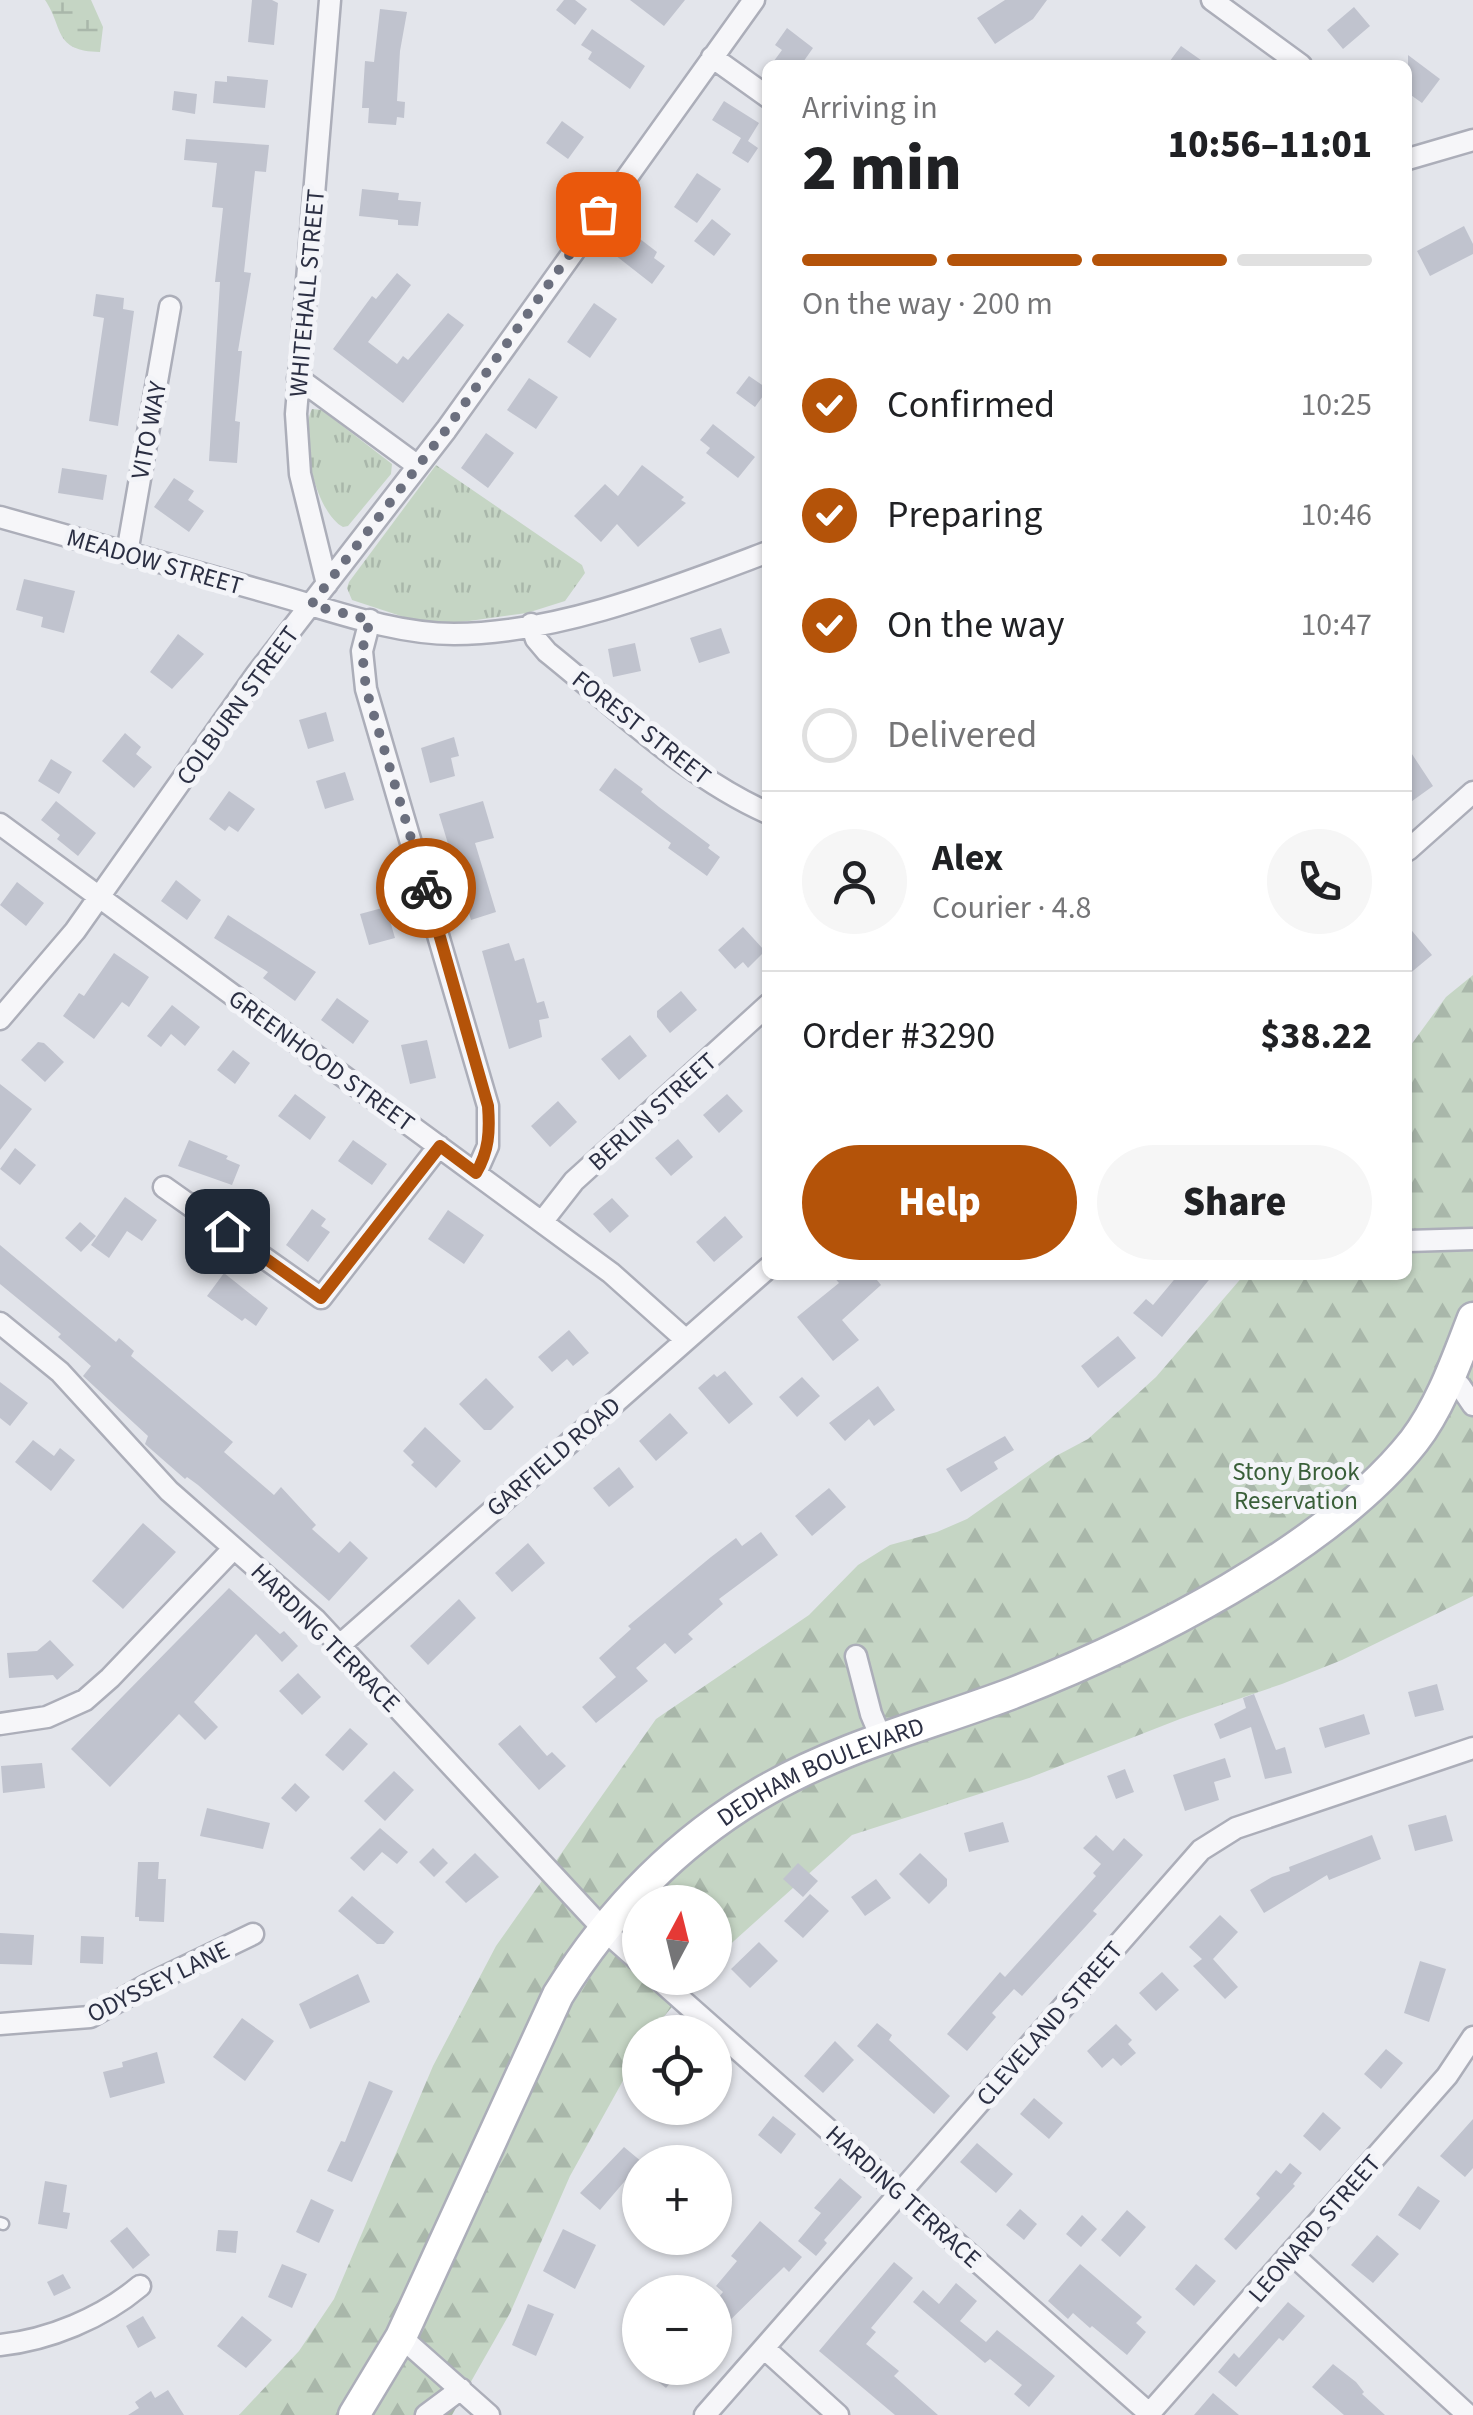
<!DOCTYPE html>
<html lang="en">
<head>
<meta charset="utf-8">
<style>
	:root { --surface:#fff; --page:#f6f6f6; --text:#202124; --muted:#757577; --line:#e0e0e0; --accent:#b45309 }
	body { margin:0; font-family:"Source Sans 3",sans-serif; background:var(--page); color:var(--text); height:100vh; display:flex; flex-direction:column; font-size:38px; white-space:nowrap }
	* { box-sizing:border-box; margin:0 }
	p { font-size:32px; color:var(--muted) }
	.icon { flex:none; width:55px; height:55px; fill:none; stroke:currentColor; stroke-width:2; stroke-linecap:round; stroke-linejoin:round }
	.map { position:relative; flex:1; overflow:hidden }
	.panel { position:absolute; left:762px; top:60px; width:650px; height:1220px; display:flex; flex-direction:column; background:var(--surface); border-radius:15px; box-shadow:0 2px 8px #0004 }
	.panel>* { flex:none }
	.needle { width:65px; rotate:7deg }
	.tools { position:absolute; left:622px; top:1885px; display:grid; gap:20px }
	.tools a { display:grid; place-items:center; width:110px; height:110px; border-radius:50%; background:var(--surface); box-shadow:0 2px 8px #0004; font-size:50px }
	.pin { position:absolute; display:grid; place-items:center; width:85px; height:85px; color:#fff; margin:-42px; border-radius:20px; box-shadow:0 5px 15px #0006 }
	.courier { position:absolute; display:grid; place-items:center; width:100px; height:100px; margin:-50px; border:8px solid #b45309; border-radius:50%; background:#fff; color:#222; box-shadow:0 2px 12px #0007 }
	.summary em { font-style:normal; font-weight:800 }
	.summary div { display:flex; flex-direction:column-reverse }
	.summary { display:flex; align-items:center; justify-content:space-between; height:170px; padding:0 40px }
	h1 { font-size:65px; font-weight:800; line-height:75px }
	.bar { display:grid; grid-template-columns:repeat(4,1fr); gap:15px 10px; align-content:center; height:120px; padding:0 40px }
	.bar i { height:12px; border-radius:8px; background:var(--line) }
	.bar .current { background:var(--accent) }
	.bar p { grid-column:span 4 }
	.line { display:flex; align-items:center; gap:25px; padding:0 40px; border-top:2px solid var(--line) }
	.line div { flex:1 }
	.round { display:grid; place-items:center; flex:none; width:105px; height:105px; border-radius:52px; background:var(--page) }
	ol { padding:0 40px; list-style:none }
	li { display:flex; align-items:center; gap:30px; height:110px }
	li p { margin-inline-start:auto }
	li .icon { padding:10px; border-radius:50%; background:var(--accent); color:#fff; stroke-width:4 }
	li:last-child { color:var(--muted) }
	li i { width:55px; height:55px; border:5px solid var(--line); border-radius:50% }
	.primary-button { display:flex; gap:20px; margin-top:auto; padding:20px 40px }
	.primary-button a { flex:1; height:115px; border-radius:60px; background:var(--accent); color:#fff; font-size:40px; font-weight:800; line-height:115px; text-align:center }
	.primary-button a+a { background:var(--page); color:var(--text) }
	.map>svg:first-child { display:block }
</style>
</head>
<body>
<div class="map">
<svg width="1473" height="2415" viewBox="0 0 1473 2415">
	<defs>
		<pattern id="forest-firs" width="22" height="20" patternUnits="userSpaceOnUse" patternTransform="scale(2.5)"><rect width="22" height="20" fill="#c5d5c4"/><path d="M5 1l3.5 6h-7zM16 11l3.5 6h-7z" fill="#a9b7aa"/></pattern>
		<pattern id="wetland-marsh" width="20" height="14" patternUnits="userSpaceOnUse" patternTransform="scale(2.5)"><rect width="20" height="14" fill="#c5d5c4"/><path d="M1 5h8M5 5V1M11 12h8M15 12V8" fill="none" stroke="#a9b7aa"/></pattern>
		<pattern id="park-tufts" width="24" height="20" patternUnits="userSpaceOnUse" patternTransform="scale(2.5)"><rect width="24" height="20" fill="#c5d5c4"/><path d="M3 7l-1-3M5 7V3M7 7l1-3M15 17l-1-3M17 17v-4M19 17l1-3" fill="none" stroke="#a9b7aa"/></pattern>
	</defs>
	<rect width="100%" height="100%" fill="#e3e5eb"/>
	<!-- forest -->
	<path fill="url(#forest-firs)" d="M1473 975V1596L1342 1660 1282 1684 1180 1719 1029 1778 852 1835 715 1958V1902H640V1978H696L651 2032H640V2050L570 2176 510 2313 452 2415H239L299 2351 334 2299 433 2066 496 1946 656 1719 809 1615 858 1565 890 1545 937 1532 967 1519 1056 1456 1088 1439 1156 1377 1244 1275H1408V1049L1446 997Z"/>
	<!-- wetland -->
	<path fill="url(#wetland-marsh)" d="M45 0H91L103 27 100 52C53 51 64 28 45 0Z"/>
	<!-- park -->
	<path fill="url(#park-tufts)" d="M312 409 322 410 392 464 391 474 348 526 343 527C316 513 298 436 312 409Z
		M436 465 582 565 585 573 565 601 527 613 469 621 448 623 410 619 352 600 347 588 349 582Z"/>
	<!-- building -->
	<path fill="#c0c3ce" d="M252 0H272L278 3 274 45 248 42Z
		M564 0H575L587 9 575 25 556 10Z
		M630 0H685L664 26Z
		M1005 0H1047L1033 19 995 44 977 18Z
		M1354 7 1370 26 1343 49 1327 30Z
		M380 9 407 12 400 51 397 101 405 102 404 118 397 117 396 125 368 123 369 108H362L365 61 374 62Z
		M787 28 813 48 801 65H771L782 50 775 45Z
		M592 29 645 66 630 89 588 59 592 52 581 45Z
		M1181 46 1208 65H1167Z
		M1408 55 1440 79 1422 103 1408 93Z
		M227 76 268 80 265 108 213 103 215 81 227 82Z
		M174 91 197 94 195 114 172 110Z
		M724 101 759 123 748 141 758 148 748 163 732 153 741 138 712 120Z
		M562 121 584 137 568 159 546 143Z
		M186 139 269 145 266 172 255 171 244 272 251 273 238 351H242L235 421 240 422 237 463 209 461 220 282H215L223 208 212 207 217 163 184 160Z
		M697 173 721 189 697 223 674 207Z
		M362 189 399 193 398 200 421 202 418 226 398 225V220L359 216Z
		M712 219 731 234 714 256 694 241Z
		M1464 226 1473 244V254L1430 276 1417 251Z
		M631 232 657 252 654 258 665 266 652 284 615 255Z
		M397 273 411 285 368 342 397 364 403 356 408 360 448 313 464 325 403 403 333 349 372 296 376 299Z
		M96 294 124 298 123 309 134 311 118 426 89 421 104 318 93 316Z
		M594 303 617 319 590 358 567 342Z
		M749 376 768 389 755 407 736 393Z
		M529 378 558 397 536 429 507 410Z
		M713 424 755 457 738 478 706 453 710 448 700 440Z
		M486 433 514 453 488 488 461 468Z
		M642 465 684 497 681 500 686 503 638 547 617 524 601 542 574 516 605 484 618 496Z
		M62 468 107 475 103 500 58 493Z
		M174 478 194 491 188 500 204 511 189 532 154 507Z
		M24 579 75 591 64 633 41 627 43 617 16 610Z
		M721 628 730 653 699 663 690 638Z
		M178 634 204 654 172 689 150 672Z
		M635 643 641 671 613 677 608 649Z
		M326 712 334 741 308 749 299 720Z
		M125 733 141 747 136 754 152 767 134 788 102 761Z
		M454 737 459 756 451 758 455 776 430 783 421 748Z
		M1408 748 1433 786 1408 804Z
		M51 759 72 772 59 794 38 781Z
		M615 768 643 789 641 792 659 807 710 845 708 848 720 857 707 876 668 848 671 843 599 790Z
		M345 772 354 800 325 809 316 781Z
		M229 791 255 809 238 832 229 826 225 831 209 819Z
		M56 801 96 833 78 856 57 839 60 835 41 820Z
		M483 801 494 838 475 843 496 912 471 920 439 814Z
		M176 880 201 900 187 920 161 901Z
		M17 882 44 903 26 926 0 905Z
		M386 907 395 938 369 945 360 914Z
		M228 915 316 972 295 1001 263 978 268 972 214 938Z
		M1408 926 1432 955 1408 975Z
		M743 927 765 951 748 968 743 962 735 969 718 950Z
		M509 943 515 961 524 958 537 1003 544 1001 549 1018 539 1020 542 1037 509 1049 482 951Z
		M114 953 149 977 129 1007 122 1002 94 1039 63 1016 79 993 84 996Z
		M681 991 697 1010 670 1033 657 1017V1011Z
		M337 998 369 1021 353 1044 321 1020Z
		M172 1005 200 1027 185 1046 171 1034 161 1047 147 1036Z
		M630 1035 647 1056 619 1080 601 1059Z
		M427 1040 436 1078 410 1084 401 1045Z
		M38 1042 44 1043 64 1062 45 1082 21 1060Z
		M233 1050 250 1063 235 1084 217 1070Z
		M0 1084 32 1109 0 1150Z
		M295 1094 326 1117 310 1140 278 1116Z
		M727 1094 743 1111 719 1133 703 1115Z
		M558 1101 577 1122 550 1147 531 1126Z
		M678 1139 693 1157 671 1176 655 1158Z
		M189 1140 228 1156 226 1159 240 1165 232 1185 178 1166Z
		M353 1140 387 1164 372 1185 338 1161Z
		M15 1148 36 1165 20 1185 0 1169Z
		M125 1197 157 1220 142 1241 127 1231 109 1258 91 1245Z
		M612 1198 629 1216 610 1233 593 1214Z
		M312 1209 326 1219 321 1226 330 1232 308 1262 286 1245Z
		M448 1210 484 1235 464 1264 428 1239Z
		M725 1216 743 1237 714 1262 696 1242Z
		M80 1222 96 1236 81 1252 65 1238Z
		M0 1245 116 1342 119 1338 134 1351 131 1356 233 1442 224 1452 274 1495 281 1487 316 1525 312 1529 339 1553 350 1541 368 1558 329 1601 198 1485 187 1477 185 1479 145 1444 148 1436 83 1376 91 1366 58 1337 61 1334 0 1284Z
		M224 1273 268 1308 256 1326 245 1318 242 1321 207 1296Z
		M832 1275H873L881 1285 842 1320 859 1340 833 1361 797 1317 839 1283Z
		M1178 1275H1213L1162 1337 1133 1313 1146 1299 1153 1305Z
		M569 1330 589 1353 573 1366 567 1359 552 1372 538 1357Z
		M1118 1336 1136 1358 1098 1388 1081 1366Z
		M725 1371 753 1404 729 1424 698 1388 714 1374 717 1377Z
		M802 1377 820 1396 797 1417 779 1397Z
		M486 1378 514 1407 491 1430H484L459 1404Z
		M0 1382 28 1403 10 1426 0 1418Z
		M878 1386 895 1410 874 1426 869 1419 845 1441 829 1423Z
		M670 1413 688 1433 656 1461 639 1441Z
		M425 1427 461 1461 436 1488 411 1465 414 1462 403 1451Z
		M1005 1436 1014 1450 994 1462 998 1469 961 1492 946 1469Z
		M33 1440 54 1456 60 1448 75 1460 51 1491 15 1462Z
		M619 1467 634 1487 609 1507 593 1488Z
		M829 1488 846 1507 812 1536 795 1516Z
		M143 1523 176 1552 123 1609 92 1581Z
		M761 1532 778 1555 719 1599 723 1604 688 1634 693 1639 675 1654 665 1643 636 1668 648 1681 596 1723 582 1707 616 1677 599 1658 631 1629 628 1626 711 1557 736 1538 742 1546Z
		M528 1543 545 1563 512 1592 495 1573Z
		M229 1588 280 1634 284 1631 298 1646 282 1662 256 1634 194 1702 218 1727 205 1740 179 1714 110 1787 71 1749Z
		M459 1599 476 1618 428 1665 410 1646Z
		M50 1640 74 1665 57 1680 53 1675 9 1678 7 1653 37 1651Z
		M298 1673 321 1697 302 1715 279 1691Z
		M1437 1684 1444 1710 1415 1717 1408 1692Z
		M1254 1694 1276 1750 1285 1747 1292 1773 1265 1779 1251 1727 1220 1739 1214 1724 1246 1708 1243 1698Z
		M1364 1714 1370 1734 1325 1748 1319 1728Z
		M520 1725 547 1756 552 1752 566 1766 539 1790 498 1744Z
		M350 1728 368 1744 343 1771 325 1755Z
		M1225 1758 1231 1777 1214 1782 1219 1800 1185 1811 1173 1775Z
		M42 1763 45 1788 3 1793 1 1766Z
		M1125 1769 1134 1792 1116 1799 1107 1776Z
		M394 1771 414 1790 385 1821 364 1801Z
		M295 1783 310 1797 296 1812 281 1798Z
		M207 1808 270 1823 263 1849 200 1836Z
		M1446 1815 1453 1841 1415 1851 1408 1825Z
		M1003 1822 1009 1842 969 1852 964 1833Z
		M380 1828 408 1852 397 1864 382 1852 364 1871 350 1858Z
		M1096 1835 1113 1851 1124 1838 1143 1855 1093 1911 1097 1914 1022 1996 1014 1989 992 2013 996 2017 967 2051 947 2034 1000 1972 1005 1977 1096 1876 1093 1873 1101 1864 1083 1848Z
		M1372 1835 1381 1859 1329 1880 1327 1875 1264 1913 1250 1890 1272 1877 1290 1871 1289 1867Z
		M433 1848 448 1863 434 1877 419 1862Z
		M475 1853 499 1877 466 1903 445 1882Z
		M920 1853 947 1879V1886L929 1904 899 1874Z
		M138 1862H159L158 1879H166L164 1922 139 1921V1917H135Z
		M798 1863 818 1881 803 1897 783 1879Z
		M876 1879 891 1898 865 1916 851 1897Z
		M810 1894 829 1911 803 1938 784 1921Z
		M352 1896 394 1932 384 1944H377L338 1911Z
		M1220 1915 1238 1932 1213 1959 1238 1987 1225 1999 1193 1966 1202 1959 1189 1947Z
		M0 1933 34 1935 32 1965 0 1964Z
		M81 1936 104 1937 103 1964 80 1963Z
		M759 1942 778 1961 750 1988 731 1969Z
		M1420 1961 1446 1969 1429 2022 1404 2013Z
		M1162 1972 1179 1990 1156 2011 1139 1993Z
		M358 1974 370 2002 310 2029 299 2004Z
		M242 2018 274 2041 245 2081 213 2057Z
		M877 2023 892 2035 889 2040 950 2096 934 2114 857 2046Z
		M1116 2024 1132 2040 1128 2044 1136 2053 1121 2066 1113 2058 1102 2068 1087 2051Z
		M835 2041 854 2060 823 2093 804 2076Z
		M1386 2049 1403 2063 1381 2089 1364 2074Z
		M157 2052 165 2083 110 2098 103 2072 123 2067 122 2062Z
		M369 2081 393 2091 352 2182 327 2171 341 2141 345 2142Z
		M1034 2098 1063 2123 1049 2139 1020 2114Z
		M1323 2112 1341 2128 1320 2151 1303 2136Z
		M773 2116 796 2134 781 2154 758 2135Z
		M1473 2119V2168L1465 2177 1440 2156Z
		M977 2143 1013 2174 996 2193 960 2162Z
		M624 2147 642 2162 640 2172 634 2179 630 2175 600 2210 580 2193Z
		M1290 2163 1302 2173 1293 2184 1295 2186 1236 2250 1224 2239 1260 2198 1256 2194 1276 2170 1281 2174Z
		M840 2178 862 2197 824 2240 827 2243 816 2256 798 2241 821 2213 814 2208Z
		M45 2181 67 2185 63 2212 70 2213 67 2229 38 2224Z
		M1418 2186 1440 2201 1420 2230 1398 2215Z
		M311 2199 334 2210 319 2243 296 2232Z
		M1020 2209 1037 2224 1024 2240 1006 2225Z
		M1127 2210 1146 2227 1120 2257 1101 2240Z
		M1082 2215 1097 2229 1081 2247 1066 2234Z
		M760 2221 802 2257 789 2272 784 2267 715 2335V2302L723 2292 716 2286 737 2261 731 2256Z
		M127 2227 150 2255 133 2269 110 2241Z
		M563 2229 596 2245 575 2289 543 2271Z
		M218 2230 238 2231 236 2253 216 2251Z
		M1377 2235 1399 2254 1373 2283 1351 2265Z
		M894 2262 913 2278 871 2328 876 2332 866 2344 899 2371 894 2376 938 2415H895L819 2351Z
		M282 2264 307 2274 292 2308 268 2297Z
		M1080 2264 1142 2317 1136 2323 1146 2332 1127 2355 1092 2326 1090 2328 1073 2313 1068 2319 1048 2301Z
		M1196 2264 1216 2281 1194 2306 1175 2289Z
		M63 2274 71 2288 54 2296 47 2282Z
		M956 2283 977 2301 960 2321 986 2342 997 2330 1055 2376 1029 2407 1014 2394 1022 2385 990 2359 985 2363 913 2302 923 2290 939 2304Z
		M1288 2302 1305 2316 1283 2341 1279 2338 1236 2387 1218 2372 1234 2353 1239 2358Z
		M528 2304 554 2314 536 2356 512 2345Z
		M143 2316 156 2338 138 2348 126 2326Z
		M242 2316 272 2340 246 2368 217 2346Z
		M1333 2364 1356 2382 1364 2392 1362 2394 1385 2415H1344L1312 2387Z
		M641 2368H683L666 2388Z
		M168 2390 184 2415H128L139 2408 135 2402 151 2391 155 2398Z
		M1213 2393 1239 2415H1194Z"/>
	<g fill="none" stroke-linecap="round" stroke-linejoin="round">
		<defs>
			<path id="service" d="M0 2223 3 2224"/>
			<path id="minor" d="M1212 0 1301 65
				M712 57 768 97
				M1408 159 1473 140
				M298 378 418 466
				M0 517C92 543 185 569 277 595 333 611 395 634 454 634 557 634 672 588 768 552
				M127 553 170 307
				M327 584 300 474 296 414 330 0
				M370 620 362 651 366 689 488 1106V1146L476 1173
				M531 624 536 639 547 652C617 708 685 776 768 813
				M0 824 611 1273 686 1340
				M1408 850 1473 792
				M0 1019 75 931 256 675 446 430 754 0
				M164 1187 321 1298 439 1146
				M542 1222 574 1181 768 1005
				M1408 1241 1473 1239
				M0 1323 60 1372 169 1491 316 1620 604 1930 640 1962
				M1448 1379 1460 1386 1473 1405
				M340 1645 768 1268
				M856 1656 871 1714 882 1740
				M0 1724 47 1717 85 1700 110 1678 234 1548
				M657 1978 1151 2415
				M0 2024 90 2017 149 1984 253 1934
				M1292 2254 1468 2415
				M401 2337 489 2415
				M0 2345C49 2340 102 2318 140 2286
				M764 2348 838 2415
				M426 2415 461 2389
				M705 2415 1201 1850 1236 1828 1473 1748
				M1148 2415 1447 2076 1473 2037"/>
			<g id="secondary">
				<path id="s1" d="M354 2415 401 2337 558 1995C610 1911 679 1840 766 1790 842 1746 931 1724 1013 1693 1141 1643 1328 1550 1414 1441 1441 1406 1457 1359 1473 1318"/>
			</g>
		</defs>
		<!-- service casing -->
		<use href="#service" stroke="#acaeb9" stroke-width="15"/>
		<!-- minor casing -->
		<use href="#minor" stroke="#acaeb9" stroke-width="25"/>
		<!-- secondary casing -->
		<use href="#secondary" stroke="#acaeb9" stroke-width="35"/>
		<!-- service -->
		<use href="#service" stroke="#f6f6f9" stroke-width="10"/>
		<!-- minor -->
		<use href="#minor" stroke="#f6f6f9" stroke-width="20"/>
		<!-- secondary -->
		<use href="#secondary" stroke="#fff" stroke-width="30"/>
	</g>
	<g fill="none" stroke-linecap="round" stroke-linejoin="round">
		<!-- done -->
		<path stroke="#6b6f7e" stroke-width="10" stroke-dasharray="0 18" d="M426 888 366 689 362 651 370 620 311 605 446 430 598 214"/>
		<!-- route -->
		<path stroke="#b45309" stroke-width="12" d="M227 1231 321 1298 440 1146 476 1173C489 1151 490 1131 488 1106L426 888"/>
	</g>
	<g text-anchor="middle" stroke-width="10" stroke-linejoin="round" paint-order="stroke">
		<!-- street labels -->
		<g font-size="25" fill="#2b2f43" stroke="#f3f4f8">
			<text transform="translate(306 293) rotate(-85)" y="9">WHITEHALL STREET</text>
			<text transform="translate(148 430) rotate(-79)" y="9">VITO WAY</text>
			<text transform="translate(155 561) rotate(16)" y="9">MEADOW STREET</text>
			<text transform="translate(237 705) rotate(-54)" y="9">COLBURN STREET</text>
			<text transform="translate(642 727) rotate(38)" y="9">FOREST STREET</text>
			<text transform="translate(322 1060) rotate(36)" y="9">GREENHOOD STREET</text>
			<text transform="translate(652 1111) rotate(-42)" y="9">BERLIN STREET</text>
			<text transform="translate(553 1456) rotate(-41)" y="9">GARFIELD ROAD</text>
			<text transform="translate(326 1637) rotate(45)" y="9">HARDING TERRACE</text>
			<text dy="9" stroke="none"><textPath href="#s1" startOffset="820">DEDHAM BOULEVARD</textPath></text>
			<text transform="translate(158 1981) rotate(-26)" y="9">ODYSSEY LANE</text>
			<text transform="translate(1049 2023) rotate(-49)" y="9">CLEVELAND STREET</text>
			<text transform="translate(904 2196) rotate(42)" y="9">HARDING TERRACE</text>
			<text transform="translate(1314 2228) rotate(-49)" y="9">LEONARD STREET</text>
		</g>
		<!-- park labels -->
		<g font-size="25" fill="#395f38" stroke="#f3f4f8">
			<text x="1296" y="1480">Stony Brook<tspan x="1296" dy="29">Reservation</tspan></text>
		</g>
	</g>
</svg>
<div class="tools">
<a><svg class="needle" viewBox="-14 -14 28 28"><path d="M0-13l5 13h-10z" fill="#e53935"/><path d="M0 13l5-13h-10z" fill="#757577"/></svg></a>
<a><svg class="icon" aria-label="locate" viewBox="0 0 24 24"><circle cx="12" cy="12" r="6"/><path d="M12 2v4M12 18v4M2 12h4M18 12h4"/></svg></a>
<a>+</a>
<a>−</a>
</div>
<div class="pin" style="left:598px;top:214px;background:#ea580c"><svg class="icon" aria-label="bag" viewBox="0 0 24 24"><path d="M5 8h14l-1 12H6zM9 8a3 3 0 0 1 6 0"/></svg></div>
<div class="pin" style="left:227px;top:1231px;background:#1f2937"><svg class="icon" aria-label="home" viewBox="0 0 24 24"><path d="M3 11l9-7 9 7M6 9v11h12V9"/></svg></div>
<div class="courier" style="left:426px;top:888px"><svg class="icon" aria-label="bike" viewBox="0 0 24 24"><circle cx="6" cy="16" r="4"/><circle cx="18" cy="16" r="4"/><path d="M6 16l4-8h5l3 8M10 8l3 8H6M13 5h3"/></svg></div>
<section class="panel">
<div class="summary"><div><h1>2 min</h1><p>Arriving in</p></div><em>10:56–11:01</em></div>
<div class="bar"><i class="current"></i><i class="current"></i><i class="current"></i><i></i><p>On the way · 200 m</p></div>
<ol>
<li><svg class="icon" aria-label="check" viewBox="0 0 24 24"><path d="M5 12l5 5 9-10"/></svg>Confirmed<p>10:25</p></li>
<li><svg class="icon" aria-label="check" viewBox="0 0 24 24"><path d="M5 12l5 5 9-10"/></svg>Preparing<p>10:46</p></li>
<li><svg class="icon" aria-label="check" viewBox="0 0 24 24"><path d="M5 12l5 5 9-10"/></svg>On the way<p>10:47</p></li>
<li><i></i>Delivered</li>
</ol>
<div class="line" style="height:180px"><a class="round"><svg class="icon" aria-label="person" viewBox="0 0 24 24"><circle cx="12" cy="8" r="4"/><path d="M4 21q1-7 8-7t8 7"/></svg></a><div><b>Alex</b><p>Courier · 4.8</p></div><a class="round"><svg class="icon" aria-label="phone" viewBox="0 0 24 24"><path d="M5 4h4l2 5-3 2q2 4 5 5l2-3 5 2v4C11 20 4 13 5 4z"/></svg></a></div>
<div class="line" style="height:130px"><div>Order #3290</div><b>$38.22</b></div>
<div class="primary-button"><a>Help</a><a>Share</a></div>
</section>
</div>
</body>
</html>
